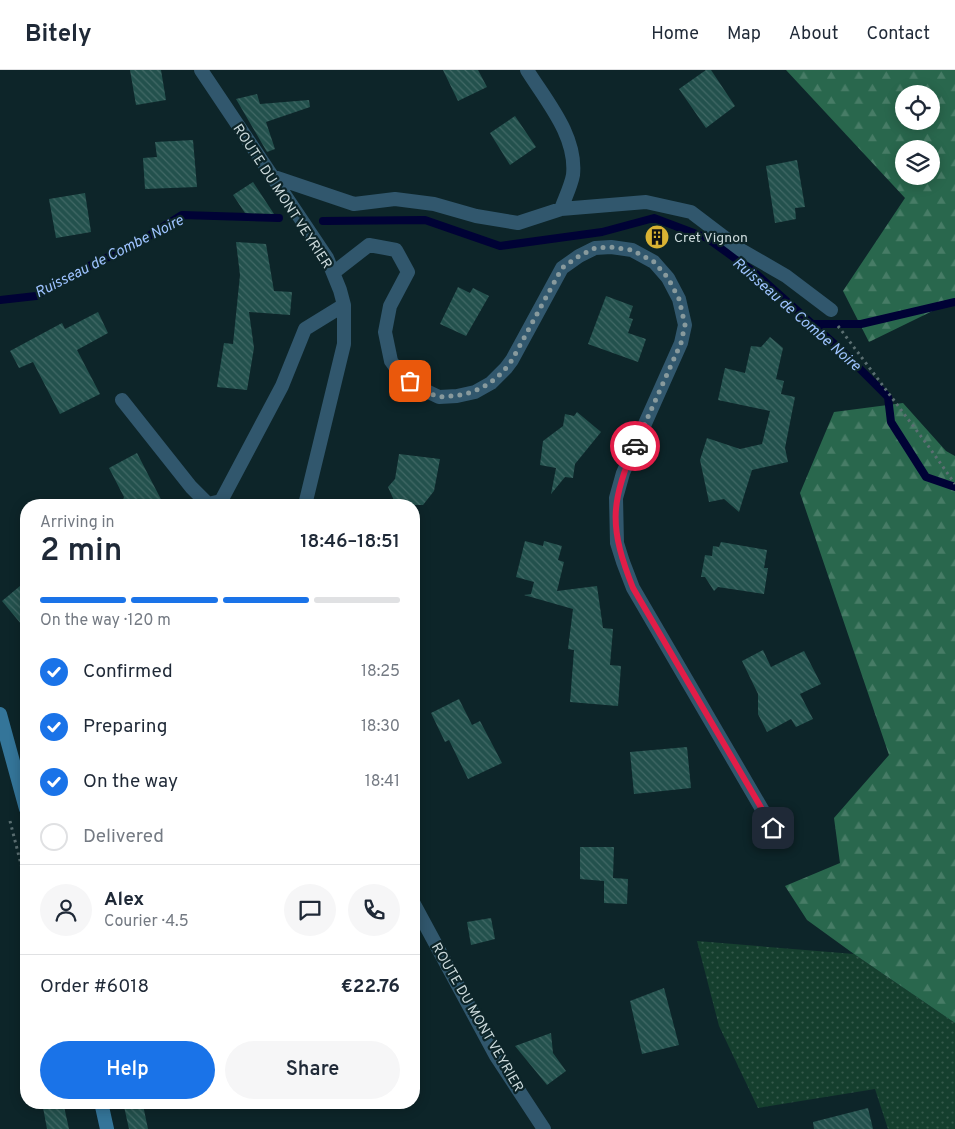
<!DOCTYPE html>
<html lang="en">
<head>
<meta charset="utf-8">
<style>
	:root { --surface:#fff; --page:#f6f6f7; --text:#1f2937; --muted:#747a83; --line:#e0e1e3; --accent:#1a73e8 }
	body { margin:0; font-family:Overpass,sans-serif; background:var(--page); color:var(--text); height:100vh; display:flex; flex-direction:column; font-size:19px; white-space:nowrap }
	* { box-sizing:border-box; margin:0 }
	p { font-size:16px; color:var(--muted) }
	.icon { flex:none; width:28px; height:28px; fill:none; stroke:currentColor; stroke-width:2; stroke-linecap:round; stroke-linejoin:round }
	.map { position:relative; flex:1; overflow:hidden }
	.side { position:absolute; left:20px; top:429px; width:400px; height:610px; display:flex; flex-direction:column; background:var(--surface); border-radius:20px; box-shadow:0 2px 12px #0003 }
	.side>* { flex:none }
	.tools { position:absolute; left:895px; top:15px; display:grid; gap:10px }
	.tools a { display:grid; place-items:center; width:45px; height:45px; border-radius:50%; background:var(--surface); box-shadow:0 2px 12px #0003; font-size:25px }
	.pin { position:absolute; display:grid; place-items:center; width:42px; height:42px; color:#fff; margin:-21px; border-radius:10px; box-shadow:0 2px 8px #0006 }
	.courier { position:absolute; display:grid; place-items:center; width:50px; height:50px; margin:-25px; border:4px solid #e11d48; border-radius:50%; background:#fff; color:#222; box-shadow:0 1px 6px #0007 }
	.head em { font-style:normal; font-weight:600 }
	.head div { display:flex; flex-direction:column-reverse }
	.head { display:flex; align-items:center; justify-content:space-between; height:85px; padding:0 20px }
	h1 { font-size:32px; font-weight:600; line-height:38px }
	.bar { display:grid; grid-template-columns:repeat(4,1fr); gap:8px 5px; align-content:center; height:60px; padding:0 20px }
	.bar i { height:6px; border-radius:4px; background:var(--line) }
	.bar .on { background:var(--accent) }
	.bar p { grid-column:span 4 }
	.line { display:flex; align-items:center; gap:12px; padding:0 20px; border-top:1px solid var(--line) }
	.line div { flex:1 }
	.round { display:grid; place-items:center; flex:none; width:52px; height:52px; border-radius:26px; background:var(--page) }
	ol { padding:0 20px; list-style:none }
	li { display:flex; align-items:center; gap:15px; height:55px }
	li p { margin-inline-start:auto }
	li .icon { padding:5px; border-radius:50%; background:var(--accent); color:#fff; stroke-width:4 }
	li:last-child { color:var(--muted) }
	li i { width:28px; height:28px; border:2px solid var(--line); border-radius:50% }
	.cta { display:flex; gap:10px; margin-top:auto; padding:10px 20px }
	.cta a { flex:1; height:58px; border-radius:30px; background:var(--accent); color:#fff; font-size:20px; font-weight:600; line-height:58px; text-align:center }
	.cta a+a { background:var(--page); color:var(--text) }
	header { display:flex; align-items:center; gap:30px; box-sizing:border-box; height:70px; padding:0 25px; background:var(--surface); border-bottom:1px solid var(--line) }
	header strong { font-size:24px }
	nav { display:flex; gap:28px; margin-inline-start:auto; font-size:18px }
	.map>svg:first-child { display:block }
</style>
</head>
<body>
<header>
<strong>Bitely</strong>
<nav><a>Home</a><a>Map</a><a>About</a><a>Contact</a></nav>
</header>
<div class="map">
<svg width="955" height="1059" viewBox="0 0 955 1059">
	<defs>
		<pattern id="grass-dots" width="8" height="8" patternUnits="userSpaceOnUse" patternTransform="scale(1.25)"><rect width="8" height="8" fill="#153f2e"/><path d="M2 2h.1M6 6h.1" fill="none" stroke="#365a4c" stroke-width="1.8" stroke-linecap="round"/></pattern>
		<pattern id="forest-firs" width="22" height="20" patternUnits="userSpaceOnUse" patternTransform="scale(1.25)"><rect width="22" height="20" fill="#29674d"/><path d="M5 1l3.5 6h-7zM16 11l3.5 6h-7z" fill="#477c66"/></pattern>
		<pattern id="building-back-hatch" width="6" height="6" patternUnits="userSpaceOnUse" patternTransform="scale(1.25)"><rect width="6" height="6" fill="#23514d"/><path d="M-1 5l2 2M0 0l6 6M5-1l2 2" fill="none" stroke="#426966"/></pattern>
	</defs>
	<rect width="100%" height="100%" fill="#0d2529"/>
	<!-- grass -->
	<path fill="url(#grass-dots)" d="M697 871 854 884 955 953V1059H888L875 1019 758 1038 719 956Z"/>
	<!-- forest -->
	<path fill="url(#forest-firs)" fill-rule="evenodd" d="M786 0H955V230L869 272 843 221 905 128ZM904 24H931V51H904ZM904 79H931V106H904Z
		M903 333 946 381 955 386V953L854 884 807 850 785 816 840 793 834 748 889 685 800 423 834 342Z"/>
	<g fill="none" stroke-linecap="round" stroke-linejoin="round">
		<!-- stream -->
		<path stroke="#000235" stroke-width="8" d="M323 151 425 150 500 176 602 162 654 148 707 168 754 202 839 278 888 327 891 352 926 407 955 417
			M0 230 36 226 100 190 125 181 182 145 279 148
			M814 254H861L955 232"/>
	</g>
	<!-- building -->
	<path fill="url(#building-back-hatch)" d="M130 0H161L166 30 136 35Z
		M443 0H478L487 17 458 31Z
		M706 0H711L735 36 706 58 679 19Z
		M257 24 260 34 309 30 310 37 266 52 275 79 267 82 236 29Z
		M515 46 536 77 510 95 490 63Z
		M193 70 197 117 145 119 143 88 157 87 155 72Z
		M797 90 805 137 795 138 796 149 775 153 766 96Z
		M253 112 274 144 245 143 233 125Z
		M85 123 91 162 56 168 49 129Z
		M236 172 266 174 274 221 292 222 290 245 249 242 254 278 247 320 217 317 224 273 233 274 240 205Z
		M458 217 470 223 473 218 489 226 466 266 440 254Z
		M606 226 633 236 629 248 633 249 628 263 646 269 638 292 588 274Z
		M98 242 108 263 77 280 100 324 60 344 33 292 19 298 10 281 62 253 65 259Z
		M770 267 783 278 776 309 784 311 781 324 795 327 785 378 788 392 752 400 739 442 724 429 709 432 700 390 707 368 740 379 762 374 770 341 718 330 725 298 745 303 751 276 761 277Z
		M577 342 601 362 575 394 573 408 565 407 551 424 556 398 540 395 543 371 563 356 565 344 574 346Z
		M137 383 153 414 164 435H121L124 427 109 398Z
		M399 384 440 389 434 421 423 435H396L388 417 395 409Z
		M525 471 543 476 544 471 562 476 558 490 564 492 557 521 597 516 603 558 613 559 610 595 621 596 618 636 570 632 574 580 568 579 573 539 524 525 531 524 534 512 516 507Z
		M721 472 767 480 764 498H768L764 524 718 517 714 521 705 507H701L705 485 712 486 713 476 719 477Z
		M26 511V560L2 531Z
		M763 580 771 597 804 581 821 614 800 624 813 649 796 657 791 649 767 662 758 644V624L742 591Z
		M459 629 472 655 480 651 502 693 468 709 449 670 445 672 431 643Z
		M687 677 691 718 634 724 630 682Z
		M580 777H614L613 808 628 809 627 834 604 833V811L580 809Z
		M491 848 495 869 471 875 467 852Z
		M664 918 679 975 642 984 630 931Z
		M551 963 553 983 566 1001 547 1015 515 976Z
		M42 1032H63L69 1059H47Z
		M123 1032 143 1035 148 1059H129Z
		M868 1038 873 1059H814L813 1052Z"/>
	<g fill="none" stroke-linecap="round" stroke-linejoin="round">
		<!-- path -->
		<path stroke="#5b6f72" stroke-width="3" stroke-dasharray="2.5 4" stroke-linecap="butt" d="M838 256 929 377 955 414
			M10 751 26 814"/>
		<!-- minor -->
		<path stroke="#31576d" stroke-width="14" d="M201 0 327 188 340 220 344 235V274L305 435
			M271 106 354 134 395 129 434 134 476 146 518 153 561 139C565 128 571 116 573 105 577 66 547 32 527 0
			M561 139 646 132 691 142 741 180 786 206 831 240
			M333 203 369 175 396 180 408 202 390 236 385 262 391 291 401 305 418 317 439 327 457 326 475 322 491 313 506 298 512 290 562 198 579 186 595 178 611 177 632 180 654 192 668 208 679 229 685 255 681 273 623 403 616 428 617 473 623 492 633 518 773 758
			M122 330 191 417 208 434 221 431 282 316 305 259 344 235
			M414 834 496 986 544 1059"/>
		<!-- secondary -->
		<path stroke="#347599" stroke-width="14" d="M0 644 26 739
			M101 1032 107 1059"/>
	</g>
	<g fill="none" stroke-linecap="round" stroke-linejoin="round">
		<!-- done -->
		<path stroke="#889a9d" stroke-width="5" stroke-dasharray="0 9" d="M410 311C418 317 427 323 437 326 441 327 445 327 449 326 476 325 497 312 512 290L562 198 579 186 595 178 611 177 632 180 654 192 668 208 679 229 685 255 681 273 635 376"/>
		<!-- route -->
		<path stroke="#e11d48" stroke-width="6" d="M635 376C609 433 610 460 633 518L773 758"/>
	</g>
	<!-- icons -->
	<defs>
		<symbol id="building-disc" viewBox="-11 -11 22 22"><circle r="9.5" fill="#dab333" stroke="#0d2529"/><path d="M-4-6H4V6H1V3H-1V6H-4ZM-2.5-4.3h1.7v1.8h-1.7ZM.8-4.3h1.7v1.8H.8ZM-2.5-1h1.7V.8h-1.7ZM.8-1h1.7V.8H.8Z" fill="#111"/></symbol>
	</defs>
	<g fill-rule="evenodd">
		<use href="#building-disc" x="643" y="153" width="28" height="28"/>
	</g>
	<g text-anchor="middle" stroke-width="4.5" stroke-linejoin="round" paint-order="stroke">
		<!-- street labels -->
		<g font-size="14" fill="#cbd9db" stroke="#0d2529">
			<text transform="translate(283 126) rotate(57)" y="5">ROUTE DU MONT VEYRIER</text>
			<text transform="translate(478 947) rotate(60)" y="5">ROUTE DU MONT VEYRIER</text>
		</g>
		<!-- poi labels -->
		<g font-size="14" fill="#cbd9db" stroke="#0d2529" text-anchor="start">
			<text x="674" y="172">Cret Vignon</text>
		</g>
		<!-- water labels -->
		<g font-size="15" font-style="italic" fill="#9ec3ff" stroke="#0d2529">
			<text transform="translate(109 186) rotate(-27)" y="5">Ruisseau de Combe Noire</text>
			<text transform="translate(797 244) rotate(41)" y="5">Ruisseau de Combe Noire</text>
		</g>
	</g>
</svg>
<div class="tools">
<a><svg class="icon" aria-label="locate" viewBox="0 0 24 24"><circle cx="12" cy="12" r="6"/><path d="M12 2v4M12 18v4M2 12h4M18 12h4"/></svg></a>
<a><svg class="icon" aria-label="layers" viewBox="0 0 24 24"><path d="M12 4l9 5-9 5-9-5zM3 14l9 5 9-5"/></svg></a>
</div>
<div class="pin" style="left:410px;top:311px;background:#ea580c"><svg class="icon" aria-label="bag" viewBox="0 0 24 24"><path d="M5 8h14l-1 12H6zM9 8a3 3 0 0 1 6 0"/></svg></div>
<div class="pin" style="left:773px;top:758px;background:#1f2937"><svg class="icon" aria-label="home" viewBox="0 0 24 24"><path d="M3 11l9-7 9 7M6 9v11h12V9"/></svg></div>
<div class="courier" style="left:635px;top:376px"><svg class="icon" aria-label="car" viewBox="0 0 24 24"><path d="M5 17H2v-5l4-1 3-4h7l3 4 3 1v5h-3M9 17h6M6 11h13"/><circle cx="7" cy="17" r="2"/><circle cx="17" cy="17" r="2"/></svg></div>
<section class="side">
<div class="head"><div><h1>2 min</h1><p>Arriving in</p></div><em>18:46–18:51</em></div>
<div class="bar"><i class="on"></i><i class="on"></i><i class="on"></i><i></i><p>On the way · 120 m</p></div>
<ol>
<li><svg class="icon" aria-label="check" viewBox="0 0 24 24"><path d="M5 12l5 5 9-10"/></svg>Confirmed<p>18:25</p></li>
<li><svg class="icon" aria-label="check" viewBox="0 0 24 24"><path d="M5 12l5 5 9-10"/></svg>Preparing<p>18:30</p></li>
<li><svg class="icon" aria-label="check" viewBox="0 0 24 24"><path d="M5 12l5 5 9-10"/></svg>On the way<p>18:41</p></li>
<li><i></i>Delivered</li>
</ol>
<div class="line" style="height:90px"><a class="round"><svg class="icon" aria-label="person" viewBox="0 0 24 24"><circle cx="12" cy="8" r="4"/><path d="M4 21q1-7 8-7t8 7"/></svg></a><div><b>Alex</b><p>Courier · 4.5</p></div><a class="round"><svg class="icon" aria-label="chat" viewBox="0 0 24 24"><path d="M4 5h16v11H9l-5 4z"/></svg></a><a class="round"><svg class="icon" aria-label="phone" viewBox="0 0 24 24"><path d="M5 4h4l2 5-3 2q2 4 5 5l2-3 5 2v4C11 20 4 13 5 4z"/></svg></a></div>
<div class="line" style="height:65px"><div>Order #6018</div><b>€22.76</b></div>
<div class="cta"><a>Help</a><a>Share</a></div>
</section>
</div>
</body>
</html>
